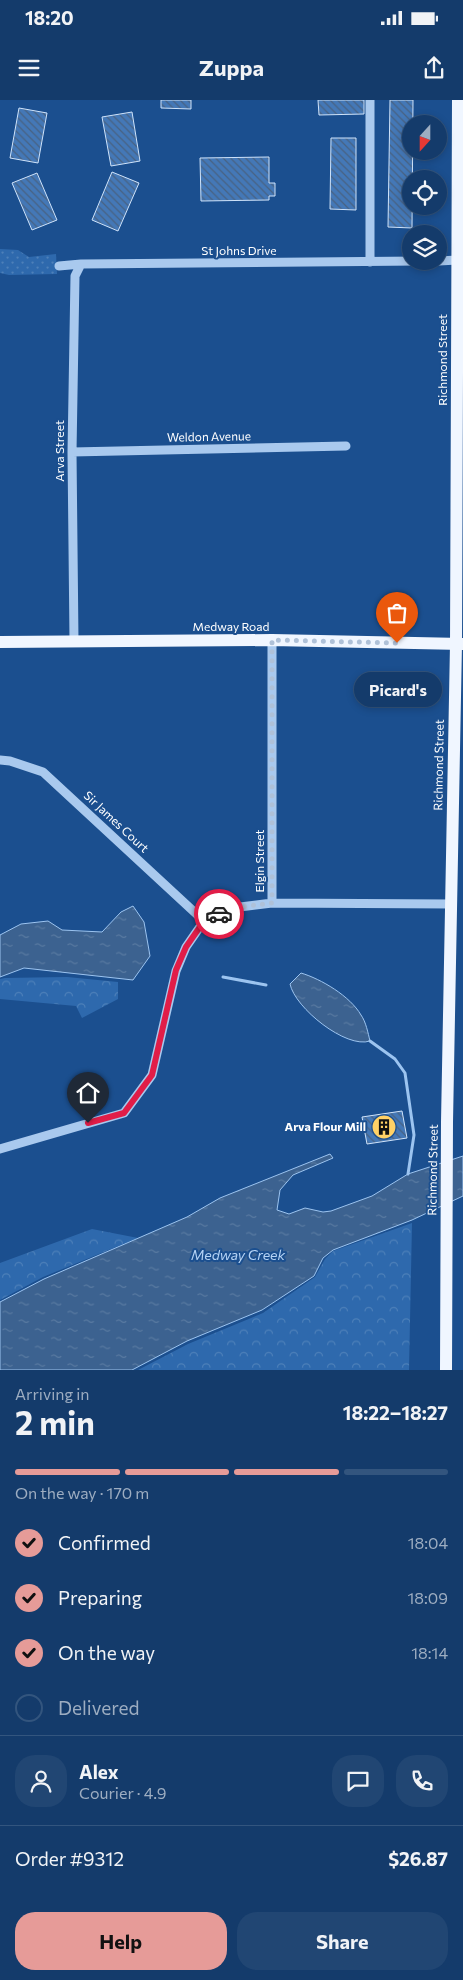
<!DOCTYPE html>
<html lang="en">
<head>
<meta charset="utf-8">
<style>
	:root { --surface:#143b6b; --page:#214673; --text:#f1f3f6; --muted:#9dadc1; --line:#33557e; --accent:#e69b98 }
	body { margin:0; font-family:Commissioner,sans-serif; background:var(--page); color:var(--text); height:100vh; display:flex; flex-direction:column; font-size:19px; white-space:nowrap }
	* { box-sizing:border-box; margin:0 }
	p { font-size:16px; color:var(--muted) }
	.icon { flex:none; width:28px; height:28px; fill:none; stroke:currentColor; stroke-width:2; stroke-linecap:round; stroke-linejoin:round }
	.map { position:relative; height:1270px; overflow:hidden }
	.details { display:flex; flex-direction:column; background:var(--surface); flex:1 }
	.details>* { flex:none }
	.needle { width:32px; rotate:201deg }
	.fabs { position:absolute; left:402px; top:15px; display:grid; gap:10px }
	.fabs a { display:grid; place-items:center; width:45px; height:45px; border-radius:50%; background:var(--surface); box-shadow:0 2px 8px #0003,0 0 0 1px var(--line); font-size:25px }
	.pin { position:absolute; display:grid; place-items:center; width:42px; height:42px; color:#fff; margin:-51px -21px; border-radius:50% 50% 50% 0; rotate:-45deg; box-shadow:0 0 5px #0007 }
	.pin .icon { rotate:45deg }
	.courier { position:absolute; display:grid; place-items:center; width:50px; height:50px; margin:-25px; border:4px solid #e11d48; border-radius:50%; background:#fff; color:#222; box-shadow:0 1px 6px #0007 }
	.bubble { position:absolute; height:35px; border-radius:18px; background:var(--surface); box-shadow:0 2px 8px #0003,0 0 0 1px var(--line); font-size:16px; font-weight:700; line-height:35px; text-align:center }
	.summary em { font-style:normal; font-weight:700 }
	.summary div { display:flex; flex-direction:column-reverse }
	.summary { display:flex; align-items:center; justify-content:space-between; height:85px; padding:0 15px }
	h1 { font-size:32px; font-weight:700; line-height:38px }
	.bar { display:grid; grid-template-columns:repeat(4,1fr); gap:8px 5px; align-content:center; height:60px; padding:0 15px }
	.bar i { height:6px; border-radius:4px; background:var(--line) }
	.bar .on { background:var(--accent) }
	.bar p { grid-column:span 4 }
	.line { display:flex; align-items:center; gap:12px; padding:0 15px; border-top:1px solid var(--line) }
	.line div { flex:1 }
	.round { display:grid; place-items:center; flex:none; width:52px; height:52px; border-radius:20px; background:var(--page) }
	ol { padding:0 15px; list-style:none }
	li { display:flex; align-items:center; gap:15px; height:55px }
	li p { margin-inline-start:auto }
	li .icon { padding:5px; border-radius:50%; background:var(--accent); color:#111; stroke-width:4 }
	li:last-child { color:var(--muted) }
	li i { width:28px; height:28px; border:2px solid var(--line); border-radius:50% }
	.button { display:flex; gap:10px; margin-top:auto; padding:10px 15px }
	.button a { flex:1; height:58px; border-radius:20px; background:var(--accent); color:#111; font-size:20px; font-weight:700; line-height:58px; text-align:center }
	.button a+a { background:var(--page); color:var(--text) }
	.status { display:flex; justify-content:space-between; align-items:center; height:35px; padding:0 25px; background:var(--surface); direction:ltr }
	.status svg { height:14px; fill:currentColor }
	header { display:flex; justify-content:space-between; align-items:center; height:65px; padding:0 15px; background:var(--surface); font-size:22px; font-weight:700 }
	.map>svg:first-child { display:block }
</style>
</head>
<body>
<div class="status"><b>18:20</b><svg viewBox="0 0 49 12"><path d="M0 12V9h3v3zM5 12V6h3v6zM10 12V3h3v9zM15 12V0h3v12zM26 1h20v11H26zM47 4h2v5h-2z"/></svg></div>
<header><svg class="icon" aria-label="menu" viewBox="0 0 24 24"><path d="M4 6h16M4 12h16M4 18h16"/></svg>Zuppa<svg class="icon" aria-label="share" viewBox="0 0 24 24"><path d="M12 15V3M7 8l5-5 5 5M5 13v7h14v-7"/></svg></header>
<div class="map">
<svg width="463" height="1270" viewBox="0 0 463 1270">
	<defs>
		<pattern id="grass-dots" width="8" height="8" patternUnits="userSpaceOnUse" patternTransform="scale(1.25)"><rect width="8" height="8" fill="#2e69ad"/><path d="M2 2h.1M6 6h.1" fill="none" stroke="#4d80b9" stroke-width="1.8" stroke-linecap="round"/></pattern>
		<pattern id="forest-crowns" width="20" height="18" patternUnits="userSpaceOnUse" patternTransform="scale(1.25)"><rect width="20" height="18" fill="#2e69ad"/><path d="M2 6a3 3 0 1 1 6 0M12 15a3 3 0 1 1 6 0" fill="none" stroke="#4d80b9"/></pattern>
		<pattern id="water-ripples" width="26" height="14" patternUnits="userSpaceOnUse" patternTransform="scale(1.25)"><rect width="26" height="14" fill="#3c6290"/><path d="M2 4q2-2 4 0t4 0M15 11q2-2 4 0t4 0" fill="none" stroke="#597aa1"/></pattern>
		<pattern id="building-back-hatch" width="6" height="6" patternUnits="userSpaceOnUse" patternTransform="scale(1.25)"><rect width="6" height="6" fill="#4478b7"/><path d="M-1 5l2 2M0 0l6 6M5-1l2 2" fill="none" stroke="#486282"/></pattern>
	</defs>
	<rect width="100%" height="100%" fill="#1b4f8f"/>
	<!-- grass -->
	<path fill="url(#grass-dots)" d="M0 149 18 150 29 157 56 154 57 174 9 175 0 173Z"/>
	<!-- forest -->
	<path fill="url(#forest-crowns)" d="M67 877 118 882V899L82 918 76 906 0 899V879L5 878Z
		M412 1123 409 1270H138L188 1244 263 1213 315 1177 325 1159 333 1151Z
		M92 1129 138 1138 43 1177 0 1200V1163Z"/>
	<!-- water -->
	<path fill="url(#water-ripples)" stroke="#9cc4f0" d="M133 806 144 822 150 856 133 880 24 868 0 877V835L21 824 48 821 62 830 102 832 121 812Z
		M301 873C321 879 350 896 361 915 366 922 368 933 370 941 346 949 295 908 290 884Z
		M330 1054 333 1058 293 1075 280 1090 277 1110 289 1114 305 1108 323 1112 331 1111 372 1096 408 1074 463 1056V1096L412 1120 333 1150 323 1158 314 1176 262 1210 187 1241 132 1270H0V1202L44 1179 187 1117 220 1098Z"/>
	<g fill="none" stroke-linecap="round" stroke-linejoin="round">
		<!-- stream -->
		<path stroke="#9cc4f0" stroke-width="3" d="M223 877 266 885
			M370 941 395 959 405 973 414 1035 408 1074"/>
	</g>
	<!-- building -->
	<path fill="url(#building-back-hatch)" stroke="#cfe3fa" d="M161 0H191V9L161 8Z
		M318 0H364V14L319 15Z
		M390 0H413L412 128 388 127Z
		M19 8 47 13 38 63 10 58Z
		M132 12 140 61 111 66 102 17Z
		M331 38H356V110L330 109Z
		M269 57V83H275V96H269V100L201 101 200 58Z
		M112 72 139 83 118 131 92 120Z
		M37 73 57 120 32 130 12 83Z
		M402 1011 407 1038 367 1044 362 1017Z"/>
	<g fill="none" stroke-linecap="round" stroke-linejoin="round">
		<!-- minor -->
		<path stroke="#a9c9ee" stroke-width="9" d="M439 161 457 160
			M370 162V0
			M59 166 81 164 419 161
			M72 352 346 346
			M272 540V803
			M74 541 72 352 75 176 81 164
			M0 660 10 661 43 672 204 821
			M0 1049 124 1013 152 975 176 871 186 847 204 821 232 808 272 803 451 804"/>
		<!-- major -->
		<path stroke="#f0f6ff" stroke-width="12" d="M0 542 272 540 462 544
			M446 1270 447 1022 456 544 458 0"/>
	</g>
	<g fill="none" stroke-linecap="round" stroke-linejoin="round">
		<!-- done -->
		<path stroke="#afc1d8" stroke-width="5" stroke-dasharray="0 9" d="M219 814 232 808 272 803V540L397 543"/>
		<!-- route -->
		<path stroke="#e11d48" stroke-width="6" d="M88 1023 124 1013 152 975 176 870 186 847 204 821 219 814"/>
	</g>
	<!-- icons -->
	<defs>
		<symbol id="building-disc" viewBox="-11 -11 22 22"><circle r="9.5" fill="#ffd166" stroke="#1b4f8f"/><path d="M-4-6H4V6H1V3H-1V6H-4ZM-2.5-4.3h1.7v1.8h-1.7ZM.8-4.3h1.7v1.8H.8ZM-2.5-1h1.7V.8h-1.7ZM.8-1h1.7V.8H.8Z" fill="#111"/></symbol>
	</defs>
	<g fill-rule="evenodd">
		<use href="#building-disc" x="370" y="1013" width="28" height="28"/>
	</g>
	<g text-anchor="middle" stroke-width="4" stroke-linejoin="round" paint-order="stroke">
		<!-- street labels -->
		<g font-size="12" fill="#fff" stroke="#1b4f8f">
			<text x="239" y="155">St Johns Drive</text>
			<text transform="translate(443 260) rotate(-90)" y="4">Richmond Street</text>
			<text transform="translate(209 337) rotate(-1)" y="4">Weldon Avenue</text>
			<text transform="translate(60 351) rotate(-90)" y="4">Arva Street</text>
			<text x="231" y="531">Medway Road</text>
			<text transform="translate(439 665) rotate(-89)" y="4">Richmond Street</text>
			<text transform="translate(116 722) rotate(43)" y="4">Sir James Court</text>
			<text transform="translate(260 761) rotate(-90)" y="4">Elgin Street</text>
			<text transform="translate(433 1070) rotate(-89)" y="4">Richmond Street</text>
		</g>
		<!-- poi labels -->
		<g font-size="12" font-weight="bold" fill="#fff" stroke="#1b4f8f" text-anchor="end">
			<text x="366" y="1031">Arva Flour Mill</text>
		</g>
		<!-- water labels -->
		<g font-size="14" font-style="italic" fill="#b5d3f5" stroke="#1b4f8f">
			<text x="238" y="1160">Medway Creek</text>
		</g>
	</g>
</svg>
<div class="fabs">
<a><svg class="needle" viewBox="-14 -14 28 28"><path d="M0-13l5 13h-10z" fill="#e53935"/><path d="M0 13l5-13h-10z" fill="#9dadc1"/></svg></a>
<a><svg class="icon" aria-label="locate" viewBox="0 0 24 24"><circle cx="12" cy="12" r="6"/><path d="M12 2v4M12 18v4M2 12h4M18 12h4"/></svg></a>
<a><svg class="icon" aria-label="layers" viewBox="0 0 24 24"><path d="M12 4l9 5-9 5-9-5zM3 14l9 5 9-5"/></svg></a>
</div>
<div class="pin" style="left:397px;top:543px;background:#ea580c"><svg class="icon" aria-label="bag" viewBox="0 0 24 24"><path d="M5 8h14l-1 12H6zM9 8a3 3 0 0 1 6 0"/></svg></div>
<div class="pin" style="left:88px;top:1023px;background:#1f2937"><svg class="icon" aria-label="home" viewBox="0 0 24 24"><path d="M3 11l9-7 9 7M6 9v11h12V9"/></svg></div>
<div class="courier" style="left:219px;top:814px"><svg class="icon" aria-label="car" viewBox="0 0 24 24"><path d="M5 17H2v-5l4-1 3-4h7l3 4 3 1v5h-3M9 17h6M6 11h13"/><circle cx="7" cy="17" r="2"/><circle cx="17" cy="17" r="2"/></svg></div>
<div class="bubble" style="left:354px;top:572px;width:88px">Picard's</div>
</div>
<section class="details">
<div class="summary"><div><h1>2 min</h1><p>Arriving in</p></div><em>18:22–18:27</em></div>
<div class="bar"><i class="on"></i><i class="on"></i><i class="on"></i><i></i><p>On the way · 170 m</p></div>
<ol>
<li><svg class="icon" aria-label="check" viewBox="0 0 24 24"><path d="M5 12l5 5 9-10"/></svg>Confirmed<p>18:04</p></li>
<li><svg class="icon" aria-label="check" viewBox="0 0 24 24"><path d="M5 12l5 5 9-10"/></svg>Preparing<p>18:09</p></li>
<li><svg class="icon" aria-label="check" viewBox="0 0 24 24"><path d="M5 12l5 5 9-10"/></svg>On the way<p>18:14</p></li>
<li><i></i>Delivered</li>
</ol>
<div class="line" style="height:90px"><a class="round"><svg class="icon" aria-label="person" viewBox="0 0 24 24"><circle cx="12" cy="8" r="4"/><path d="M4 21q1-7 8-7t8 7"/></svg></a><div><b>Alex</b><p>Courier · 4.9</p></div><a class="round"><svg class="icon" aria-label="chat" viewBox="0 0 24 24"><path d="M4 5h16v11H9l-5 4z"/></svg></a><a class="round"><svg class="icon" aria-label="phone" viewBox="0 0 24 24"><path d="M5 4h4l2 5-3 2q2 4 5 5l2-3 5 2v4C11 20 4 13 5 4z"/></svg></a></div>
<div class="line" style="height:65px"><div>Order #9312</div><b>$26.87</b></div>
<div class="button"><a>Help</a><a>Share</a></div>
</section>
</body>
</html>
